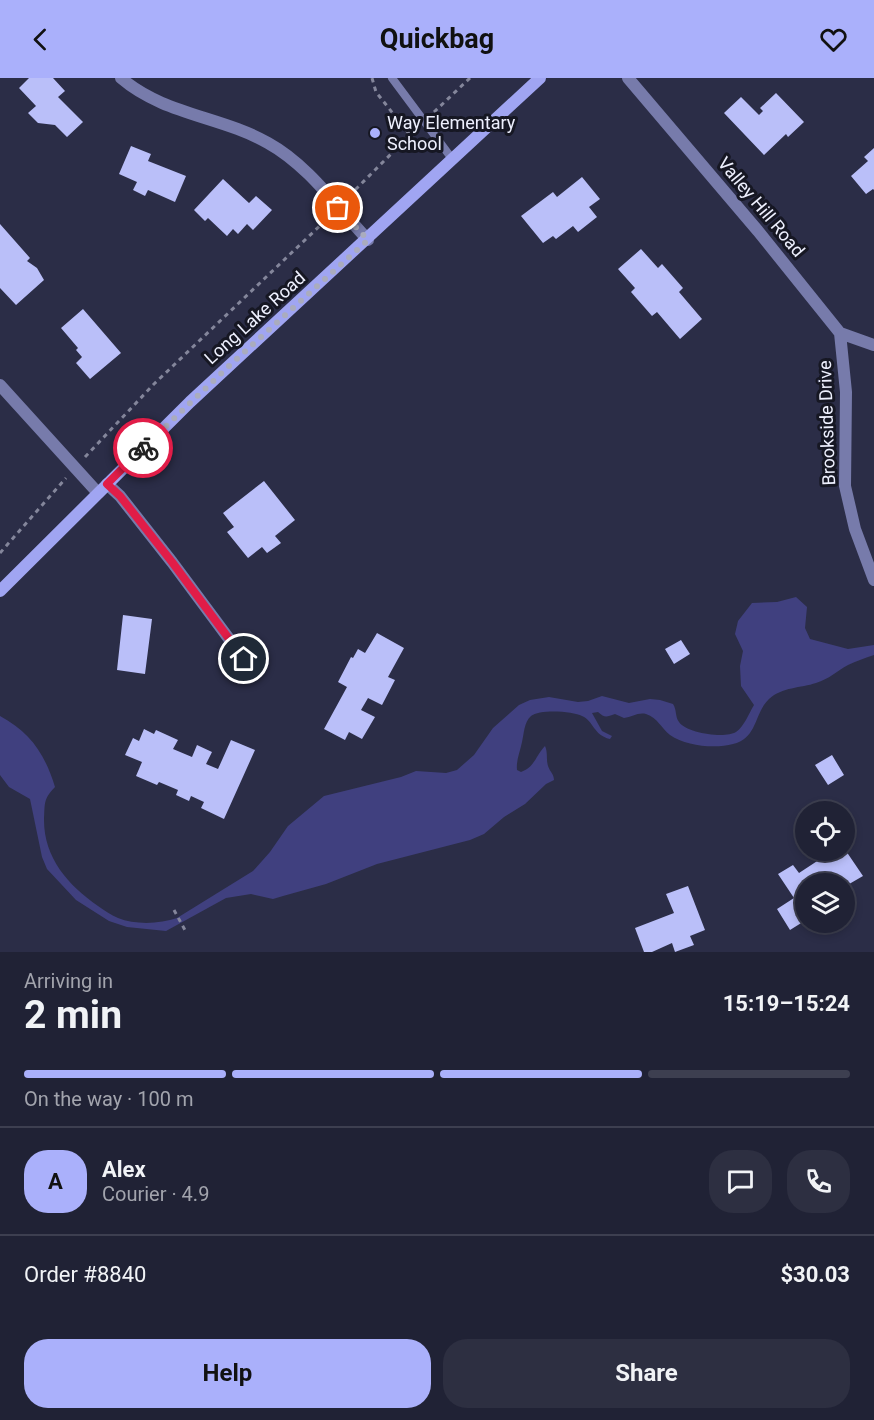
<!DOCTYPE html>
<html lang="en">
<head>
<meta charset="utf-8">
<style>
	:root { --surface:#202235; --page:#2d2f41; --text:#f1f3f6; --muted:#a2a4ad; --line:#3d3f50; --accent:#aab0fb }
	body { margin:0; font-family:Roboto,sans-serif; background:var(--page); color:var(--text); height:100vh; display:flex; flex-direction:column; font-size:22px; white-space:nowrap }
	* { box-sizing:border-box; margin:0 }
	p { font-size:20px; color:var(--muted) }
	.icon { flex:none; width:33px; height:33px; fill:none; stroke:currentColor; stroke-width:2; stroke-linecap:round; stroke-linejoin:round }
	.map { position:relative; height:874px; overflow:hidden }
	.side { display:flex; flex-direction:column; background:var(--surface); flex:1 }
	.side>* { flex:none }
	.fabs { position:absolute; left:795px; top:723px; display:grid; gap:12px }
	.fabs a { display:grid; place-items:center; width:60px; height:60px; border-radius:50%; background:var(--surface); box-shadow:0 3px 9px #0003,0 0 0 2px var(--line); font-size:30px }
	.pin { position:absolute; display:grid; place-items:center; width:51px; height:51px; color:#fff; margin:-26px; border:3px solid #fff; border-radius:50%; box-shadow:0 2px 6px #0007 }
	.courier { position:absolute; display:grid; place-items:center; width:60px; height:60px; margin:-30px; border:4px solid #e11d48; border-radius:50%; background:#fff; color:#222; box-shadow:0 2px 8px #0007 }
	.overview em { font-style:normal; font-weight:700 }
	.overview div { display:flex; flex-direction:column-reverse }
	.overview { display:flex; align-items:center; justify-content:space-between; height:102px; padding:0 24px }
	h1 { font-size:39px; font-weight:700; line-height:45px }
	.bar { display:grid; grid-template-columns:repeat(4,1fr); gap:9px 6px; align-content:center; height:72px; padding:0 24px }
	.bar i { height:8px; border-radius:4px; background:var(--line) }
	.bar .selected { background:var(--accent) }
	.bar p { grid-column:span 4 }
	.line { display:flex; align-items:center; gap:15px; padding:0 24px; border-top:2px solid var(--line) }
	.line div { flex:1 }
	.round { display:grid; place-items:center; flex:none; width:63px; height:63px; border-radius:24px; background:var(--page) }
	.primary-button { display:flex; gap:12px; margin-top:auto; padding:12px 24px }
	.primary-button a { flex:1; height:69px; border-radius:24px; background:var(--accent); color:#111; font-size:24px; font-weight:700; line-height:69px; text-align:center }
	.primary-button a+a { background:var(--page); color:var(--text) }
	header { display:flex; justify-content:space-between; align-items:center; height:78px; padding:0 24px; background:var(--accent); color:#111; font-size:27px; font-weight:700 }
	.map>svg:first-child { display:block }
</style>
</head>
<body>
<header><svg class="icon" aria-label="back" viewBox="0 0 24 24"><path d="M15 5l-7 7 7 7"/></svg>Quickbag<svg class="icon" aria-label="heart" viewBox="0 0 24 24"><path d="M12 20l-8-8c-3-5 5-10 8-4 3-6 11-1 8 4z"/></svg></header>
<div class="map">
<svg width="874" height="874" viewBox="0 0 874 874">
	<rect width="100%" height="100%" fill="#2b2d47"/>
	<!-- water -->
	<path fill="#40407f" d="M796 519 807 529 805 550 810 561 848 571 874 567V577C865 580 856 583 848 587 837 593 829 601 816 605 801 610 782 609 769 621 754 635 758 660 733 666 715 671 686 668 670 657 661 650 658 640 646 636 638 634 632 639 624 640L615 636C606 639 605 640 598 634L592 635 602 653 612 658 610 661C593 657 594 643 582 638 573 633 539 631 531 638 524 644 524 656 522 664 520 674 516 682 517 692L521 694C535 689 536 677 545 668 548 675 546 681 548 688 550 694 554 696 554 702L546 706 525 726 504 739 484 756 470 762 377 786 326 806 283 818 273 821 251 816 226 820 166 853 127 849 109 843 76 822 47 791 42 779 30 721 9 709 0 697V638C30 654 45 676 55 709 43 721 45 726 44 742 44 780 68 807 98 828 104 832 111 837 118 840 135 847 160 846 177 840L253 793 270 774 288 748 324 718 401 699 416 693 446 695 457 692 474 677 493 650 519 627 530 622 549 619 578 624 588 623 602 618 629 625 650 621 660 622 673 626C677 632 675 639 679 644 686 655 725 661 736 654 744 649 749 635 754 627L741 608 740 588 743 573 735 556 738 543 752 525 777 524Z"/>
	<!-- building -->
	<path fill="#babff9" d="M29 0H53L65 13 58 19 83 44 67 59 55 47 38 45 28 35 36 28 19 10Z
		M776 15 804 44 788 59 786 56 764 77 724 35 741 19 759 37 763 33 760 30Z
		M131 68 151 76 148 83 186 98 175 124 148 112 145 118 133 112 137 104 119 96Z
		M874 70V112L873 111 866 116 851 98 868 83 864 79Z
		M582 99 600 121 589 129 597 139 578 154 573 148 556 161 553 158 543 165 521 138 553 114 557 119Z
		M223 101 249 125 256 118 272 132 253 152 247 146 238 156 233 151 227 158 208 140 205 143 194 132Z
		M0 146 30 180 27 183 37 190 44 202 16 227 0 210Z
		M641 171 658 190 662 186 683 210 679 214 702 241 680 261 657 234 652 238 631 214 635 210 618 191Z
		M83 231 121 275 90 301 76 285 82 279 76 272 78 270 61 250Z
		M264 403 295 442 275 458 281 465 267 475 262 469 248 480 227 454 234 449 223 435Z
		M123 537 152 541 145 596 117 592Z
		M377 555 404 570 388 599 395 602 382 627 368 620 361 632 375 639 362 661 349 654 345 662 324 651 347 609 338 604 351 579 353 580 358 571 365 575Z
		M681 562 690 576 674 586 665 571Z
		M144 651 154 656 156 652 178 662 173 671 192 679 197 667 212 674 206 686 218 691 231 662 255 672 224 741 201 730 204 724 191 718 189 723 176 717 178 712 159 704 157 707 136 698 142 684 125 677 133 660 139 663Z
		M832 677 844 697 828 707 815 687Z
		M844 770 863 798 844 809V806H806V830L803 831 806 842 790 852 777 831 794 820 778 796 793 787 799 795 834 772H844Z
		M688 808 705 852 690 858 694 867 675 874 672 865 652 874H644L635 850 674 835 666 816Z"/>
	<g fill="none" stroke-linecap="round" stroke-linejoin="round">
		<!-- path -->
		<path stroke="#84869b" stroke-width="3" stroke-dasharray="4.5 4.5" stroke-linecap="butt" d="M372 0 376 14 410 57
			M434 34 470 0
			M349 118 414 53
			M85 379 154 306 328 140
			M0 475 66 400
			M174 832 186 854"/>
		<!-- service -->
		<path stroke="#777bab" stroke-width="8" d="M392 0 453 82"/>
		<!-- minor -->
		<path stroke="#777bab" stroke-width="12" d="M121 0C164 37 221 38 268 65 308 87 337 129 368 162
			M628 0 758 153 840 255 874 267
			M840 255 846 314 845 408 855 451 874 502
			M0 307 98 415
			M107 406 120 418 172 484 244 581"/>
		<!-- secondary -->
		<path stroke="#a0a5f2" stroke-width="12" d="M0 513 190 324 540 0"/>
	</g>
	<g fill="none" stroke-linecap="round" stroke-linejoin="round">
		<!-- done -->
		<path stroke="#aaacbe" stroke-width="6" stroke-dasharray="0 10.8" d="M143 370 229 288 368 162 338 130"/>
		<!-- route -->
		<path stroke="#e11d48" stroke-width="8" d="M143 370 107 406 120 418 172 484 244 581"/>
	</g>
	<!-- markers -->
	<circle fill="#aab0fb" stroke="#161723" stroke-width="2" cx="375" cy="55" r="6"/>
	<g text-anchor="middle" stroke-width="6" stroke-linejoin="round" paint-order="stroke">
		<!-- poi labels -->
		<g font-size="18" fill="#eef0fe" stroke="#161723" text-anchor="start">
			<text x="387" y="51">Way Elementary<tspan x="387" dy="21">School</tspan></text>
		</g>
		<!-- street labels -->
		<g font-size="18" fill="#eef0fe" stroke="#161723">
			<text transform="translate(761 129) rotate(50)" y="6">Valley Hill Road</text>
			<text transform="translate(255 240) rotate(-42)" y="6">Long Lake Road</text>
			<text transform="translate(827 345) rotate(-92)" y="6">Brookside Drive</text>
		</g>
	</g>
</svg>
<div class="fabs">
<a><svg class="icon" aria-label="locate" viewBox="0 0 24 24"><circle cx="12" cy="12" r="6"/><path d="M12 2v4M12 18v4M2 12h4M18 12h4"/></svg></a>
<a><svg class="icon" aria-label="layers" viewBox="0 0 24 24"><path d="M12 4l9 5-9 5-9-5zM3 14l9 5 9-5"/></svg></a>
</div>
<div class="pin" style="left:338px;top:130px;background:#ea580c"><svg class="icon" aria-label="bag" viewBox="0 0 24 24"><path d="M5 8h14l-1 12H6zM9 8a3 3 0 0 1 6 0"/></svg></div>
<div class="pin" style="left:244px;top:581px;background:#1f2937"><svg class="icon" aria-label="home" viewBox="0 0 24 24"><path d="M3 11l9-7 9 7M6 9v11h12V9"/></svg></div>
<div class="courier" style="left:143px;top:370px"><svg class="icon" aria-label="bike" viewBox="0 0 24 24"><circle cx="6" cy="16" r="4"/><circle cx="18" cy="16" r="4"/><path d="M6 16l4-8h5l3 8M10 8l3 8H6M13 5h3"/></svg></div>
</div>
<section class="side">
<div class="overview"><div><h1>2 min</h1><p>Arriving in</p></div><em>15:19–15:24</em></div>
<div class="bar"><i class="selected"></i><i class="selected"></i><i class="selected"></i><i></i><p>On the way · 100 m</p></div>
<div class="line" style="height:108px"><b class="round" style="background:var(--accent);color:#111">A</b><div><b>Alex</b><p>Courier · 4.9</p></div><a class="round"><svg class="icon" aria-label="chat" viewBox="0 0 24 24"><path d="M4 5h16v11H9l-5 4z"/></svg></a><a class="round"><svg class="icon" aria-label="phone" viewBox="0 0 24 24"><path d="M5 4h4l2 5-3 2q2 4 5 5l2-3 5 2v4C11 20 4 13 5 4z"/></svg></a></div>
<div class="line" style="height:78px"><div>Order #8840</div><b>$30.03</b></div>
<div class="primary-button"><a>Help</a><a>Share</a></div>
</section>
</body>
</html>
